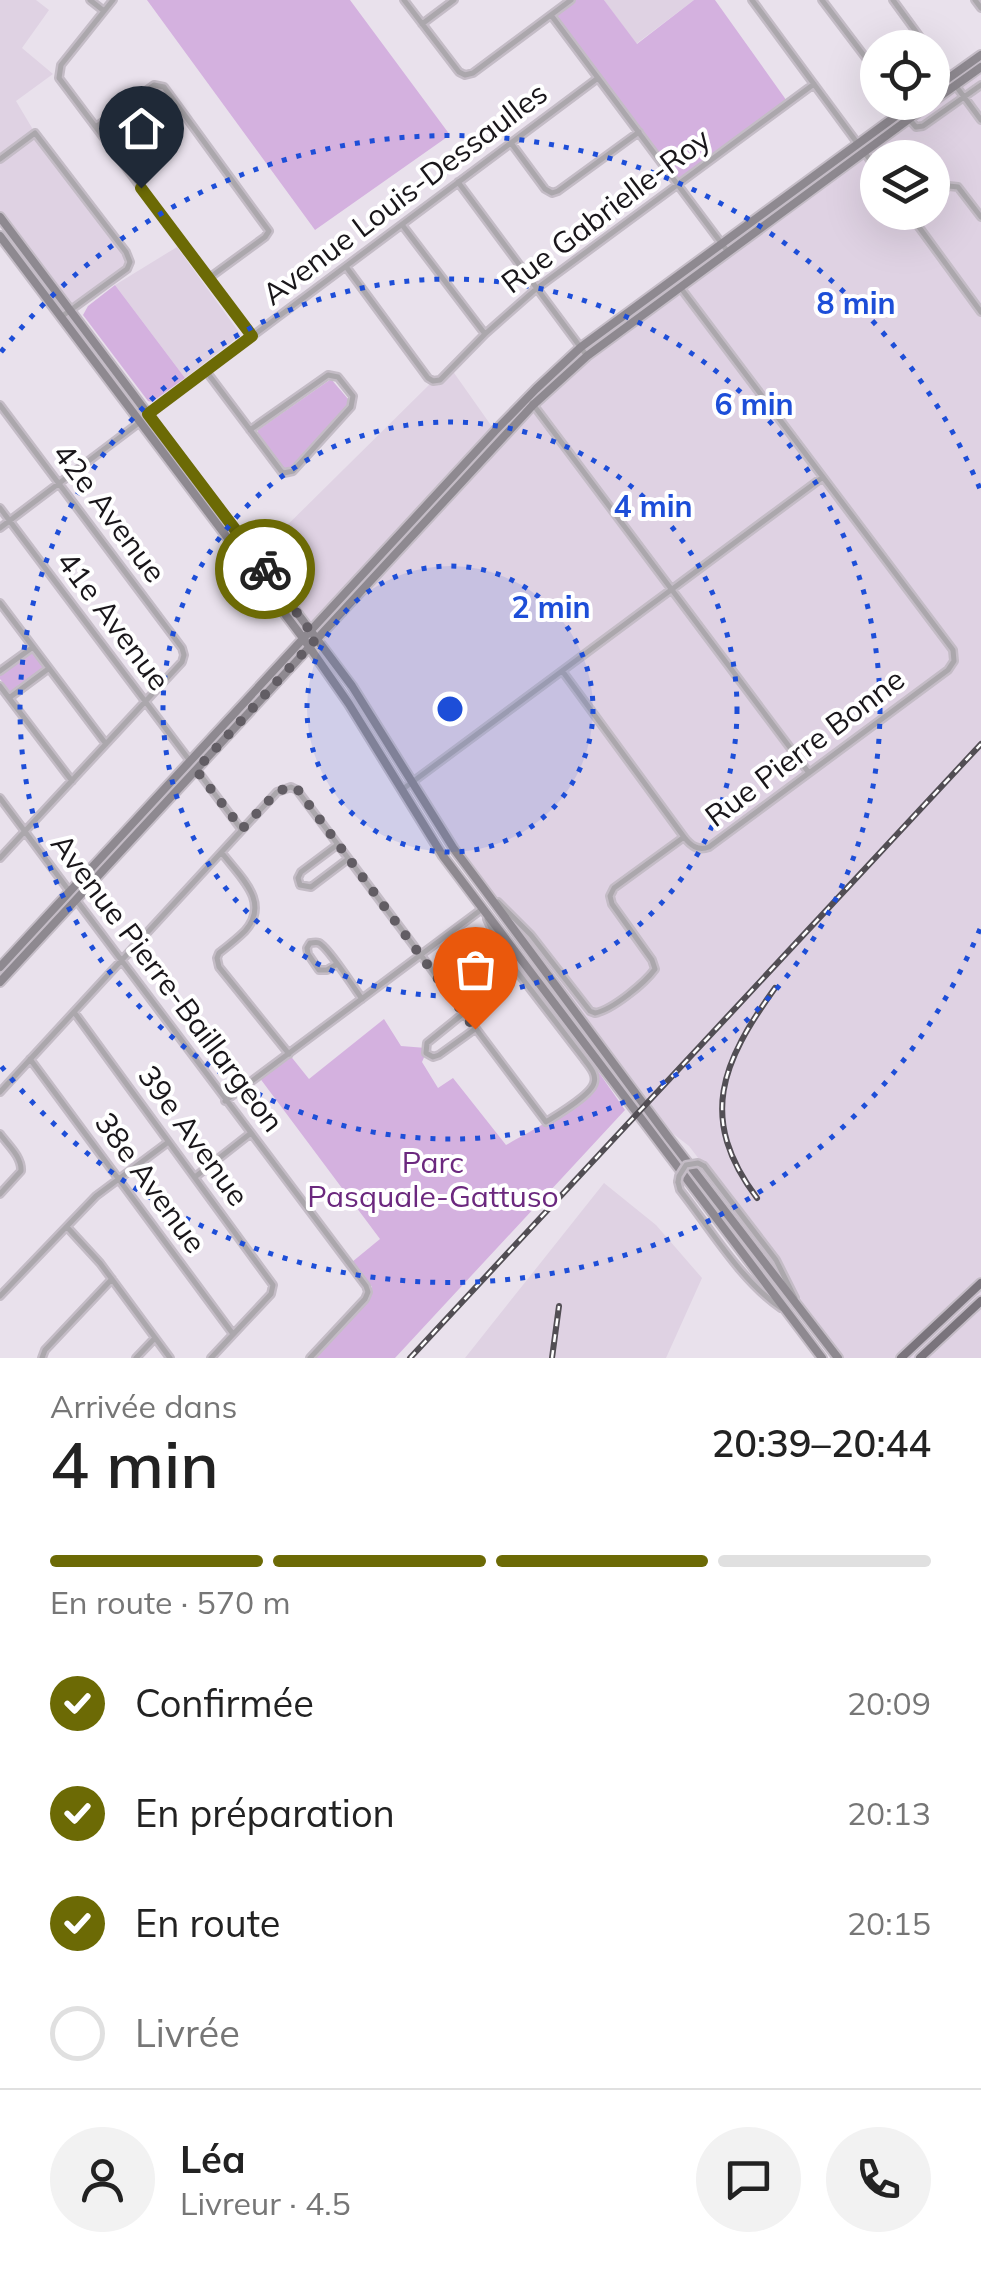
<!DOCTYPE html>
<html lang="fr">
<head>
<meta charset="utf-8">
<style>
	:root { --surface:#fff; --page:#f2f2f2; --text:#222; --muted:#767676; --line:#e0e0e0; --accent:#6c6a05 }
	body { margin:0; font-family:Mulish,sans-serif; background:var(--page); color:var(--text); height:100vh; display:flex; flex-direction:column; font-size:38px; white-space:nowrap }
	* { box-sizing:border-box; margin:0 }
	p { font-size:32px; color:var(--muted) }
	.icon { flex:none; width:55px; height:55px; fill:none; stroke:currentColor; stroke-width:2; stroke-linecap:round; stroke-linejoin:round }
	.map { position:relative; height:1358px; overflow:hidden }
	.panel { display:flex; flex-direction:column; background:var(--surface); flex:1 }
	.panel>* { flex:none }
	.fabs { position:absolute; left:860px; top:30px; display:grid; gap:20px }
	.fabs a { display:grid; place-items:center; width:90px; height:90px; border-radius:50%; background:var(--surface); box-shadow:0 10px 40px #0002; font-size:50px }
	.pin { position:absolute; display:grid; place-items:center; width:85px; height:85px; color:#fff; margin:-102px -42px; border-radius:50% 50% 50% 0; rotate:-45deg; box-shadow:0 0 10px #0007 }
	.pin .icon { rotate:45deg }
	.courier { position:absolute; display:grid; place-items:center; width:100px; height:100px; margin:-50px; border:8px solid #6c6a05; border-radius:50%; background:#fff; color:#222; box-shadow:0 2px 12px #0007 }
	.head em { font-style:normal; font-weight:600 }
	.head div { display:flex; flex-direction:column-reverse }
	.head { display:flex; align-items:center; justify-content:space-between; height:170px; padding:0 50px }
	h1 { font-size:65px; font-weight:600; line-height:75px }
	.bar { display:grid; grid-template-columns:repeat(4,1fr); gap:15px 10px; align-content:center; height:120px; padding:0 50px }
	.bar i { height:12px; border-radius:8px; background:var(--line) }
	.bar .active { background:var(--accent) }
	.bar p { grid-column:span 4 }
	.line { display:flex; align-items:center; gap:25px; padding:0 50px; border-top:2px solid var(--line) }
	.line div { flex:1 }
	.round { display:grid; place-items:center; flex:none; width:105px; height:105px; border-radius:52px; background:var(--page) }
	ol { padding:0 50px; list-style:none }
	li { display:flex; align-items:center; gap:30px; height:110px }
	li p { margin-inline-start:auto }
	li .icon { padding:10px; border-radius:50%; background:var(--accent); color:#fff; stroke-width:4 }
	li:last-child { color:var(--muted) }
	li i { width:55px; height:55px; border:5px solid var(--line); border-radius:50% }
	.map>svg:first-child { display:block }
</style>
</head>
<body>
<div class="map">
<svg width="981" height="1358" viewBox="0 0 981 1358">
	<rect width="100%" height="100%" fill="#e9e1ec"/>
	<!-- built -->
	<path fill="#dfd2e3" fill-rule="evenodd" d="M0 0H36L49 10 22 48 53 74 16 101 35 133 126 251 130 262 127 269 70 310 0 217Z
		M604 0H694L636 44Z
		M981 67V1358H838L803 1314 770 1252 689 1146 658 1122 454 849 414 782 316 639 533 405 728 252ZM878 158H932V212H878Z
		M177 247 241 335 185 378 115 285Z
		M452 370 495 431 310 630 255 557 433 381H436Z
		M604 1183 656 1225 702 1278 666 1358H465Z"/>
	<!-- green -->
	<path fill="#d4b1df" d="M147 0H350L450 135 315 230Z
		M571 0H604L637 44 694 0H715L789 104 678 184 552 15Z
		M115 285 185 378 152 402 148 401 83 315 88 306Z
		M331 379 348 399V405L291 467 284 470 257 436 258 430Z
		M32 651 46 669 12 694 0 679V675Z
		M384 1019 401 1046 426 1048V1053L422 1062 438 1088 453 1078 506 1145C531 1131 580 1106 595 1082L589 1066 593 1064 625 1110 395 1358H307L372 1287 352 1262 380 1239 259 1077 289 1054 309 1079Z"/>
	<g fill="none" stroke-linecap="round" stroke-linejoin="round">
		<defs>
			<path id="street" d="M90 0 104 11
				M113 0 61 65 59 78 252 336
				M404 0 459 72 465 75 473 73 571 0
				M752 0 858 144
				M822 0 878 74
				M893 0 928 48
				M975 0 981 8
				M551 15 728 252
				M422 24 454 0
				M932 54 950 78
				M956 86 981 120
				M909 119 916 127 923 126 981 85
				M97 126 154 85 164 87 178 106 269 231 265 237 209 278
				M511 143 545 189 552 193 558 191 639 132
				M865 153 878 171
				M0 159 35 133 126 252 130 262 127 269 61 317
				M458 182 587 356
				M932 197 949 186 958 187 981 217
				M908 212 981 312
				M403 226 485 334
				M347 268 428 378 433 381 440 380 485 334 536 289 814 84
				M206 371 281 471 284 473 293 471 351 407 353 396 338 377 328 375 250 430
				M532 403 809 773
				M0 405 182 648 184 655 182 662 0 858
				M148 414 598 78
				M0 508 190 761
				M0 528 140 422
				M0 603 106 744
				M0 671 33 647
				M563 672 684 837
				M0 686 72 781
				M9 698 48 669
				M196 769 241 829
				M403 789 823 477
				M0 798 70 892
				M337 845 301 872 298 878 300 885 311 887 348 859
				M222 853C240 877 271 902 245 931 237 939 228 946 219 953L217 958 219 967 289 1054
				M77 901 366 1286 368 1292 365 1299 310 1358
				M498 902 531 935 590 1011 595 1013C612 1010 645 983 655 969L652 960 612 904 610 896 614 888 684 837C691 846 698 851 709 847L948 670 954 661 953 650 680 287
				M337 964 327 970H319L308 954 307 948 310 943C313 943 316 942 319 943 327 946 355 989 362 999
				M74 1012 273 1285 271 1294 211 1358
				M464 1013 427 1043 426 1053 433 1057 439 1055 475 1029
				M30 1059 233 1334
				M0 1092 277 792 291 787 297 790 546 1122C557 1115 591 1095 594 1083 597 1074 589 1066 584 1059L502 952 487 919
				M225 1101 482 909
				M0 1134C8 1145 22 1157 21 1171L0 1194
				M704 1166 776 1260 795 1298
				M195 1177 251 1133
				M678 1182 680 1190C710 1228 741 1281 781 1308
				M67 1227 100 1263 170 1358
				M0 1296 96 1196 167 1143
				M42 1358 45 1350 112 1279
				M136 1358 155 1338"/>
			<path id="secondary" d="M932 90 981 55
				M932 102 981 67
				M0 217 352 686 454 849 484 889 668 1137 838 1358
				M0 236 303 638 349 704 443 856 822 1358
				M0 967 495 431 536 389 581 347 915 102
				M0 982 533 405 587 356 932 102"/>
			<path id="primary" d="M901 1358 981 1283
				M920 1358 981 1301"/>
		</defs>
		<!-- street casing -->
		<use href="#street" stroke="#c4bcc6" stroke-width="10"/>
		<!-- secondary casing -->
		<use href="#secondary" stroke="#c4bcc6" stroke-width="12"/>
		<!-- primary casing -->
		<use href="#primary" stroke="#c4bcc6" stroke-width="12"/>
		<!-- street -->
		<use href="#street" stroke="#aba7ac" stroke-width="5"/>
		<!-- secondary -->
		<use href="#secondary" stroke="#8e8990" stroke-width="8"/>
		<!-- primary -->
		<use href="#primary" stroke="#7a747c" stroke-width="8"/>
		<defs>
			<path id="rail" d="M757 1198C697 1118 722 1062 775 988
				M410 1358 981 744
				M552 1358 559 1306"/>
		</defs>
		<!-- rail casing -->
		<use href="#rail" stroke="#524e54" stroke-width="6"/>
		<!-- rail -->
		<use href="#rail" stroke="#fff" stroke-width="2.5" stroke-dasharray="8" stroke-linecap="butt"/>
		<defs>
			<path id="street-bridge" d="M678 1182 679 1176 686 1165 698 1163 704 1166"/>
		</defs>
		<!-- street-bridge casing -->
		<use href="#street-bridge" stroke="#c4bcc6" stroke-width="10" stroke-linecap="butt"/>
		<!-- street-bridge -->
		<use href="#street-bridge" stroke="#aba7ac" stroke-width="5"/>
	</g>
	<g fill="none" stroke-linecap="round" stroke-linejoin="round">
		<!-- done -->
		<path stroke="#625d64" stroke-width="10" stroke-dasharray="0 18" d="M265 569 316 639 196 770 242 829 277 792 291 786 298 790 475 1029"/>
		<!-- route -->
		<path stroke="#6c6a05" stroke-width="12" d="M141 188 252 336 148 414 265 569"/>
	</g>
	<!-- distance rings -->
	<circle cx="450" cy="709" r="143" fill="#1d4ed8" fill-opacity=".12"/>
	<g fill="none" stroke="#1d4ed8" stroke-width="5" stroke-dasharray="5 10">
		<circle cx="450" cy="709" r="143"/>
		<circle cx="450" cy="709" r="287"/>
		<circle cx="450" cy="709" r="430"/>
		<path d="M980 929A574 574 0 0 1 1 1066M1 352A574 574 0 0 1 980 489"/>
	</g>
	<g text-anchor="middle" stroke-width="8" stroke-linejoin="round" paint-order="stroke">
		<!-- street labels -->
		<g font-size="30" fill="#19161a" stroke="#fff">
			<text transform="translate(405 194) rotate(-37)" y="10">Avenue Louis-Dessaulles</text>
			<text transform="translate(606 211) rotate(-37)" y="10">Rue Gabrielle-Roy</text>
			<text transform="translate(109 513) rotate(53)" y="10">42e Avenue</text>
			<text transform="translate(113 621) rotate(53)" y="10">41e Avenue</text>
			<text transform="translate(805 748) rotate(-37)" y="10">Rue Pierre Bonne</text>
			<text transform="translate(167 983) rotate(53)" y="10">Avenue Pierre-Baillargeon</text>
			<text transform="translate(193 1136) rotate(54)" y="10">39e Avenue</text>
			<text transform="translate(150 1183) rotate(54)" y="10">38e Avenue</text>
		</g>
		<!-- park labels -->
		<g font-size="30" fill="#6b287e" stroke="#fff">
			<text x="433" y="1173">Parc<tspan x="433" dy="34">Pasquale-Gattuso</tspan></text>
		</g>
	</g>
	<circle cx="450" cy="709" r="15" fill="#1d4ed8" stroke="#fff" stroke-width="5"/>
	<g font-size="30" text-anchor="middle" font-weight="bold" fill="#1d4ed8" stroke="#fff" stroke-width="8" stroke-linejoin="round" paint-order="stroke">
		<text x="856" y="314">8 min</text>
		<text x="754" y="415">6 min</text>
		<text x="653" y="517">4 min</text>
		<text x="551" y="618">2 min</text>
	</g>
</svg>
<div class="fabs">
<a><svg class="icon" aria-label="locate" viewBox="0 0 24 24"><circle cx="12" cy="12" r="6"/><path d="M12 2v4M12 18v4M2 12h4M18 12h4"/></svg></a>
<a><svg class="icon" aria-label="layers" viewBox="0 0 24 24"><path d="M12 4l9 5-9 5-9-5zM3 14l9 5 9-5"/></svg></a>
</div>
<div class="pin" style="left:475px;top:1029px;background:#ea580c"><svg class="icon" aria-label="bag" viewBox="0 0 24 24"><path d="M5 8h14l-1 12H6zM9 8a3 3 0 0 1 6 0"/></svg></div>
<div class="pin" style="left:141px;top:188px;background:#1f2937"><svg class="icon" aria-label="home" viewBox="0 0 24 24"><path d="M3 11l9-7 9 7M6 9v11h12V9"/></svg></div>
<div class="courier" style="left:265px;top:569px"><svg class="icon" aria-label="bike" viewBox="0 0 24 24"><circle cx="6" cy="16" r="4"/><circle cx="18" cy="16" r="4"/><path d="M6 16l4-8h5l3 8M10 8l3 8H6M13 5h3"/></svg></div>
</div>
<section class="panel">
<div class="head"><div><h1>4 min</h1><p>Arrivée dans</p></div><em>20:39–20:44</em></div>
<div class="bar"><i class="active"></i><i class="active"></i><i class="active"></i><i></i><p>En route · 570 m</p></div>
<ol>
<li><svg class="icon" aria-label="check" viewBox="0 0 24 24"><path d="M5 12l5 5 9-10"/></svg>Confirmée<p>20:09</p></li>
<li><svg class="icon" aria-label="check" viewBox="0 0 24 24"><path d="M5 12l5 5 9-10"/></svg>En préparation<p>20:13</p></li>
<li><svg class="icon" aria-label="check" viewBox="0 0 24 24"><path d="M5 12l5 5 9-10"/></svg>En route<p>20:15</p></li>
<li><i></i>Livrée</li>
</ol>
<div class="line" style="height:180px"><a class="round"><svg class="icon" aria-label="person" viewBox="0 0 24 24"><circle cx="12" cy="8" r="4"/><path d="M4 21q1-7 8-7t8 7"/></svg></a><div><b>Léa</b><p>Livreur · 4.5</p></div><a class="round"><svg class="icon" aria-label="chat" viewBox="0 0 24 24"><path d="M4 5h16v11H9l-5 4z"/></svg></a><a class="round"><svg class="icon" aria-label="phone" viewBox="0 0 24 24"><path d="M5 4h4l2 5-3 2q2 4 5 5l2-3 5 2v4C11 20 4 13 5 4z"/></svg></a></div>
</section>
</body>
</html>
